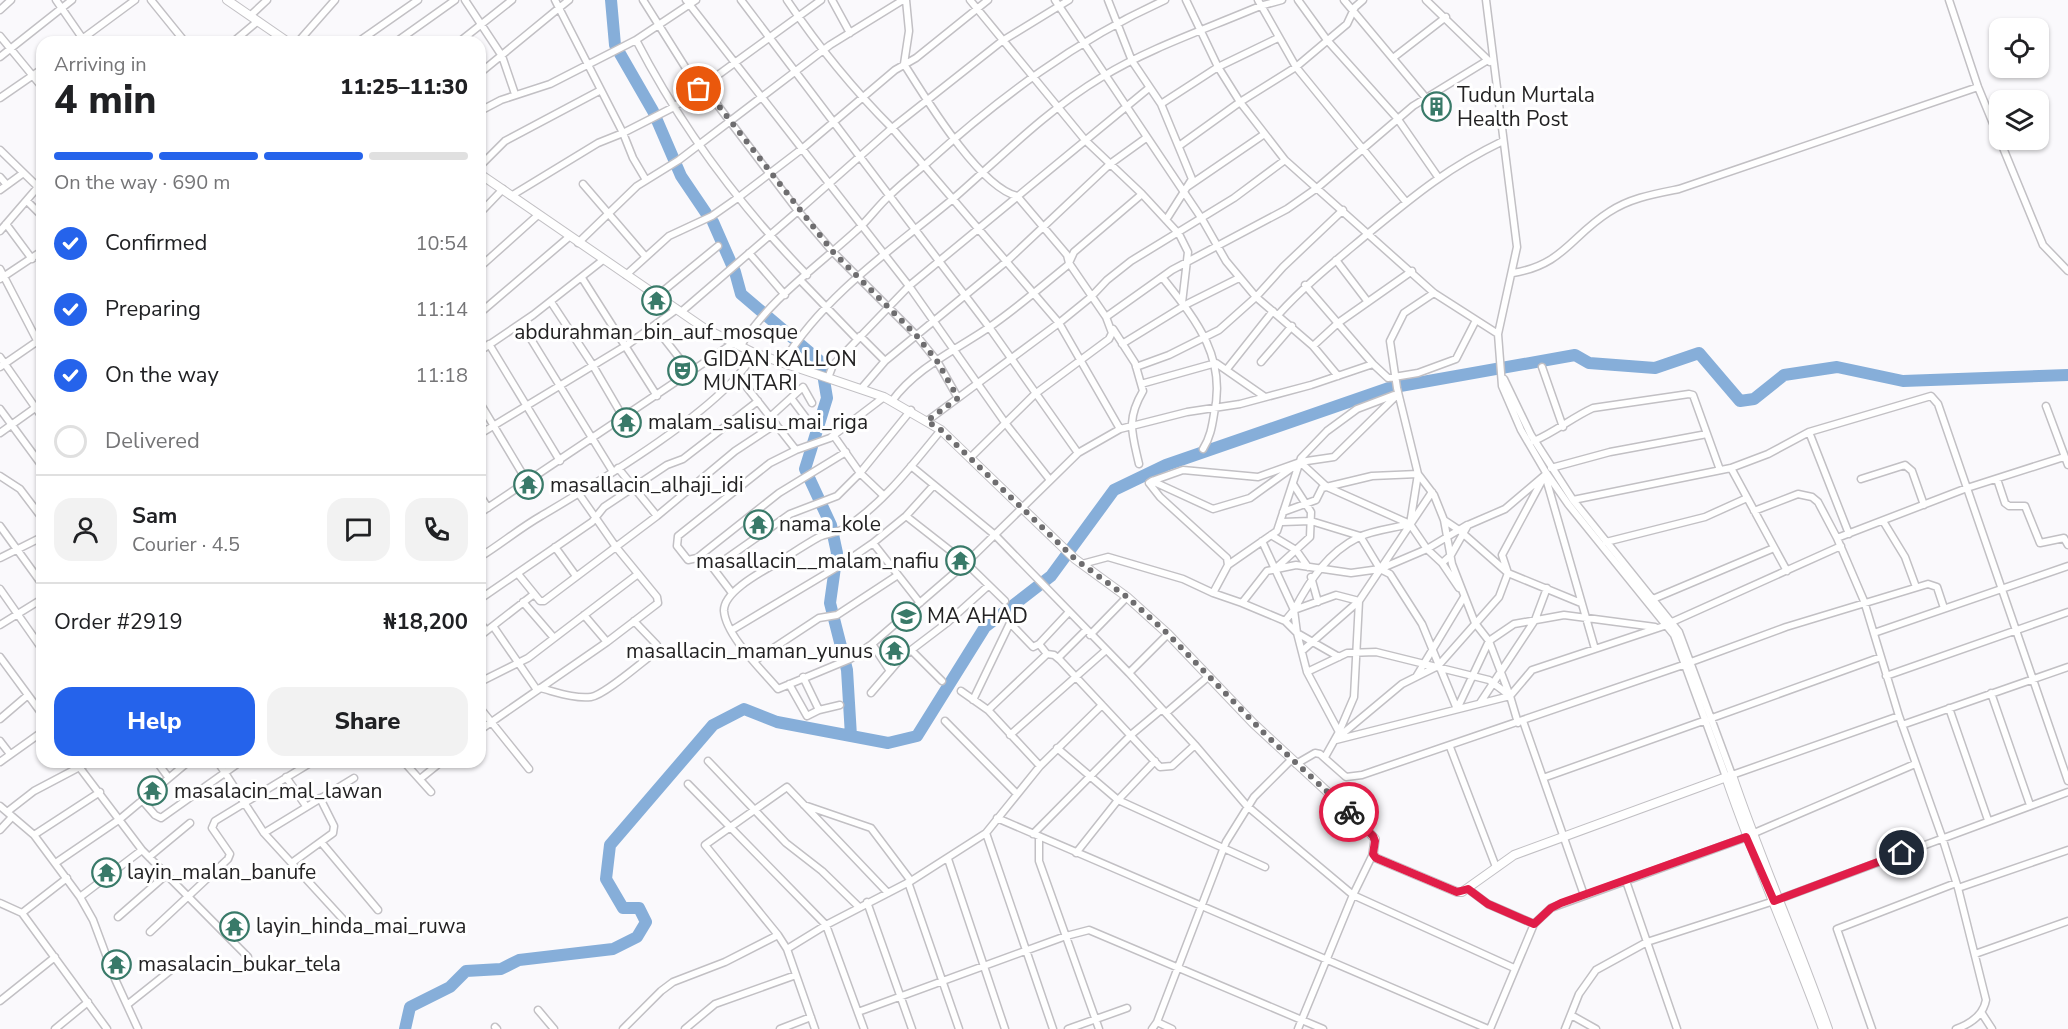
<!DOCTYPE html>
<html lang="en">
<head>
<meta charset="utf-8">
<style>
	:root { --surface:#fff; --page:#f2f2f2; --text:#202124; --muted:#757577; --line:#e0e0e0; --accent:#2563eb }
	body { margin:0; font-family:"Nunito Sans",sans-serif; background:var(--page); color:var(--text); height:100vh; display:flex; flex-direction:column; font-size:22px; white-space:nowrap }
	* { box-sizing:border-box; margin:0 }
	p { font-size:20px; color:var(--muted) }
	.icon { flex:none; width:33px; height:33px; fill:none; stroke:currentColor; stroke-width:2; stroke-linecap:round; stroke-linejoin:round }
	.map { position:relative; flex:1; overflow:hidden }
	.sheet { position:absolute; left:36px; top:36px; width:450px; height:732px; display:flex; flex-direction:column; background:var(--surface); border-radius:18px; box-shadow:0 2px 4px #0004 }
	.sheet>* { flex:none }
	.fabs { position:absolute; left:1989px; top:18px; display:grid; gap:12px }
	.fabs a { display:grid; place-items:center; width:60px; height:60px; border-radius:12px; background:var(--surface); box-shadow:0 2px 4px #0004; font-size:30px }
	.pin { position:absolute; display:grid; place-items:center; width:51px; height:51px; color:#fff; margin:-26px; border:3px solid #fff; border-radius:50%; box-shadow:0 2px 6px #0007 }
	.courier { position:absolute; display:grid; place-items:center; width:60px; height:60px; margin:-30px; border:4px solid #e11d48; border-radius:50%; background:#fff; color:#222; box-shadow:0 2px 8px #0007 }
	.summary em { font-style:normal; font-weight:800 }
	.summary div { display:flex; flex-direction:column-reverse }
	.summary { display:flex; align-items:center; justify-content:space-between; height:102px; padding:0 18px }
	h1 { font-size:39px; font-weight:800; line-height:45px }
	.bar { display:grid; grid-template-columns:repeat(4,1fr); gap:9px 6px; align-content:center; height:72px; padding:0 18px }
	.bar i { height:8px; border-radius:4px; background:var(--line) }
	.bar .current { background:var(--accent) }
	.bar p { grid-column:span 4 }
	.line { display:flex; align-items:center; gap:15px; padding:0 18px; border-top:2px solid var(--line) }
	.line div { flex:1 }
	.round { display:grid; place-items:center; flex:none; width:63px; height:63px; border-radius:18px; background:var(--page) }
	ol { padding:0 18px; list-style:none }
	li { display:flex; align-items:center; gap:18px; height:66px }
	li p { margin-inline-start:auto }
	li .icon { padding:6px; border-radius:50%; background:var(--accent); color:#fff; stroke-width:4 }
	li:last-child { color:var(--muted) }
	li i { width:33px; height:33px; border:3px solid var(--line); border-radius:50% }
	.action { display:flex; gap:12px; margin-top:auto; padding:12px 18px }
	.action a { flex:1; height:69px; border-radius:18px; background:var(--accent); color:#fff; font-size:24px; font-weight:800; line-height:69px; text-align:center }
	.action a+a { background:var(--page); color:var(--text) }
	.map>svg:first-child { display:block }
</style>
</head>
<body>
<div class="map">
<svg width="2068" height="1029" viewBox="0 0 2068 1029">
	<rect width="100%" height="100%" fill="#faf9fc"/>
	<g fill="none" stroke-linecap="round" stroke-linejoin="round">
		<!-- river -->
		<path stroke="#86aed9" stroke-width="12" d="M611 0 615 45 653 111 681 176 706 213
			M713 222 735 272 741 294 821 362 827 398 805 469 831 525 837 553 830 603 847 670 851 736
			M405 1029 410 1007 450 987 466 971 501 969 519 960 613 949 637 937 646 922 639 908H623L606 879 610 845 713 725 744 709 777 722 888 743 917 736 985 627 1051 576 1114 490 1166 465 1389 388 1575 355 1589 363 1655 368 1699 353 1740 401 1754 399 1784 375 1837 367 1903 381 2068 375"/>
		<defs>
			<path id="minor" d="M56 0 85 42
				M151 0 185 42
				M465 0 502 56 515 94
				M555 0 559 8 569 0
				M643 0 699 89
				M686 0 909 286 1006 424 1050 480
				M741 0 989 327 1078 453
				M787 0C818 46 853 89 892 128L1059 323 1120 429
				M832 0 850 33
				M906 0 909 31 904 64C925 97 979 187 1017 196L1067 255 1069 263 1106 317 1112 333 1109 339 1035 394 970 458
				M970 0 1085 140 1142 194 1179 234 1188 252 1182 303
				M1055 0 1202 219 1226 261 1256 297 1313 346 1338 376
				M1108 0 1132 61 1161 104 1192 179 1166 220
				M1186 0 1218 67 1240 102 1285 160 1434 293 1498 334
				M1258 0 1296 67 1406 202
				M1298 0 1327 40 1397 118 1438 177
				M1344 0 1426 98
				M1426 0 1490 62
				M1486 0 1517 247 1498 334 1502 386 1521 430 1545 471 1568 504 1674 635 1726 777
				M1949 0 1978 87 2043 245 2068 271
				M0 10 11 0
				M250 16 267 0
				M0 36 42 87
				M636 40C681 127 739 205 807 275
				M78 42 135 0
				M119 42H137
				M233 42 258 21
				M298 42 335 0
				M358 42 418 0
				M396 42 455 0
				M459 42 512 0
				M0 57 72 0
				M1393 58 1446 17
				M480 73 559 8 601 90 505 141 480 166
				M0 98 42 69
				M1161 104 1218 67 1278 38
				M480 111 501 100 550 84 636 40 696 0
				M1179 146 1240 102 1296 67 1347 24 1355 7 1363 0
				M0 150 38 187
				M0 177 7 185
				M646 180 633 158 623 133 674 107 821 0
				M583 184 645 256
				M1187 187 1263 135
				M0 190 22 174
				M511 196 598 143 623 133 601 90
				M27 201 42 216
				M480 213 503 189
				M6 224 32 259
				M0 231 38 187H42
				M578 243 637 186 679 160 830 45 903 0
				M749 253 785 295
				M1336 260 1368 302
				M480 267 538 215
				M0 269 42 350
				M1513 273C1563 265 1571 236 1609 212 1630 198 1654 194 1679 189L1978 87
				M626 275 669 236 712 216 739 197 803 148 895 70 916 58 988 0
				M1162 277C1196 320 1227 357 1214 414 1212 427 1210 438 1203 449
				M582 278 657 396
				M0 279 42 251
				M801 281 857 339
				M1305 285 1373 364 1388 378 1418 373 1456 359 1475 322
				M1434 293 1404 313 1390 341 1397 388 1418 474 1434 495 1444 520 1452 564 1475 623 1489 641 1510 696
				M657 296 718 246
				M551 302 592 364 623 417
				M681 312 798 211 703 86
				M480 313 569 237
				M1278 315C1306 284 1338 259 1370 232 1416 194 1449 167 1503 141
				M1106 317 1172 270 1287 209 1317 188 1413 106 1488 60
				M521 323 613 472
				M655 327 691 373
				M1113 329 1135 363 1143 391C1126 420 1132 433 1139 464
				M860 336 885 361
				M489 344 560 461
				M1122 344 1187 304 1239 278
				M1313 346 1338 323 1412 271
				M740 347C768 300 818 266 858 229 869 219 878 206 889 196 901 184 914 174 927 163 999 98 1076 40 1165 0
				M480 351 533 315 603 260
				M0 357 42 417
				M784 361C825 294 894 248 954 198 1002 156 1047 110 1102 77 1149 48 1209 28 1260 6L1282 0
				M1261 362 1292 326
				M0 367 42 338
				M1136 367 1169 355 1219 330 1256 297 1283 267 1343 210
				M1542 367 1563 427
				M1227 369 1273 311
				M738 376 796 450
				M828 378 833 365 909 286 1149 88
				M1504 379 1531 435 1573 500 1679 632 1732 775 1899 716
				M1141 384 1216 363 1265 397
				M861 389 885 361 1007 261 1110 164 1146 138
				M791 398 809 422
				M958 398 937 361 916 335 833 252 798 211 892 128 1002 41 1069 0
				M892 401C916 368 954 351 988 328 1016 309 1042 286 1068 265L1074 252 1142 194
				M480 403 528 483
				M2046 406 2068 465
				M0 409 42 466
				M770 417 803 387 812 403
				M927 421 1059 323 1091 297 1107 280 1131 261 1234 198 1285 160
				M941 430C913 464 883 504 845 528 837 533 828 533 819 537 806 544 793 553 780 561 765 570 723 591 724 611 726 636 762 670 778 689L850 659 872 644 966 563 1078 453 1120 429 1187 412 1240 404 1311 385 1373 364
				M1809 432 1849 534
				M0 433 42 403
				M480 434 627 345 677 309
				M834 436 860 473 883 495
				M1534 441C1555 432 1573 417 1593 408L1689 394 1693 395 1720 470
				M846 452 779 493 697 558 688 560 677 546 678 536 770 463 796 450 830 438 884 397
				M911 466 995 535 1129 673 1195 745 1247 806 1353 895 1514 968
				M618 468 657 516
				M1551 468 1610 452 1707 434
				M1731 468 1787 571
				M1545 475 1595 649
				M0 476 20 489 42 518
				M1861 479 1905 465 1912 471 1924 505
				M1997 479 2005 503 2009 506H2025L2040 543 2064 538 2068 545
				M1152 481 1149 483 1160 497 1227 558 1228 565
				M480 495 488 508
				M1573 500 1731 468 1768 454 1809 432 1931 396 1938 404 2068 781
				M1754 511 1798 494 1812 497 1818 502 1837 538 1864 601 1899 716 1942 837 1958 888 1986 1000C1983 1016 1970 1024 1956 1029
				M1283 512 1316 500 1322 488 1372 476 1418 474 1410 524 1427 549 1442 563 1451 555 1468 525 1505 509 1545 475 1502 555 1508 573 1499 597 1438 666 1402 684 1335 740
				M480 513 732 344
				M906 516 966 563 1005 601
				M1444 520 1459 530 1508 573 1581 603
				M1883 521 1905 557 1916 587
				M1282 522 1311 521 1360 536 1380 569 1390 574 1422 624 1457 709
				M0 526 42 584
				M1271 535 1296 550 1308 567
				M1837 538 1967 488 2064 457
				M1262 541 1294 610 1297 633 1339 657
				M1606 542 1705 517 1747 498
				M873 543 906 516 934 485
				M555 547 576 576
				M480 557C501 544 520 528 541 516 595 484 726 407 754 353
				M0 558 42 537
				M1442 563 1459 588
				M1082 564 1108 557 1183 579 1213 593
				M1275 569 1310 537 1311 512 1293 484
				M518 574 540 601H544L657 516 735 451 776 424
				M1311 577 1318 602
				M0 589 42 649
				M732 593 713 568 790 514 837 496 860 473 911 410
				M480 599 592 522 604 507 667 465 683 459 758 401
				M1653 599 1774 548
				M523 602 554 638
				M1242 603 1213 593 1228 565 1277 531 1301 458 1327 431 1357 409 1394 395
				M1294 610C1310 580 1327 553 1359 537 1374 530 1395 528 1410 524L1327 487 1300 462 1250 498 1213 509 1152 481 1183 470 1258 477 1300 462 1334 457 1398 394
				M1068 613 1039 644 1047 654 1054 655 1060 660 1160 767 1172 766 1195 745
				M584 615 607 642
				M1285 621 1294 610 1336 595 1359 601 1302 651
				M480 622 486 631
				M1672 622 1841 546
				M0 625 42 599
				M493 626 537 690
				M732 630 844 563 873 543 920 603
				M1874 633 2068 566
				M1090 635 1127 597
				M480 636 534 594
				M872 644 890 671
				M911 650 942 681
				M0 657 42 714
				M1058 658 1086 630
				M754 661 819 618 837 615 898 575
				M1691 662 1786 627 1928 584 1937 587 1944 608
				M1307 672 1297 633 1285 621 1242 603 1267 571 1296 565 1351 573 1380 569 1427 549 1467 525
				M1129 673 1168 634
				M1886 676 2068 612
				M803 677 819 710 840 705
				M1416 677 1464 597
				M480 682 528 658 638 574
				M789 684 807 716 819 710
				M540 688C556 692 575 699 591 697 605 695 644 660 657 651V645L634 621
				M961 691 988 710 1040 766
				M871 693 902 657 948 622 988 586
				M1991 693 2030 805
				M973 700 1010 623 1033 647 1039 644
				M1480 703 1535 620 1547 588
				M480 708 529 769
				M1949 708 1988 820
				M1457 709 1489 641 1514 624 1564 615 1655 627
				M988 710 1047 654
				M1166 713 1209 676
				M1712 718 1881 657
				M0 719 28 695
				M945 721 1016 793
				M1523 721 1584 895
				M1518 723 1510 696 1532 670 1667 625
				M1902 725 2068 667
				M480 730 607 642 658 603 657 597 616 547 579 494
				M1339 732 1354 697 1359 601 1432 492
				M1010 735 1105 651
				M1336 740 1510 696
				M0 741 10 754
				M1450 747 1496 867
				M1057 748 1118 800 1265 867
				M1325 757 1339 732 1307 672 1347 653 1376 652 1489 680 1509 695
				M708 761 786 843 822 871 859 907
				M0 762 42 732
				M157 762 168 777
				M218 762 264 833 351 928
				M404 762 431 792
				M1296 764 1315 753 1320 754 1346 777 1362 775 1686 664
				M80 768 142 850 248 957
				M286 777 306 806
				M1543 778 1706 720
				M420 779 441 762
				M688 784 826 925 864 1029
				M142 800 155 815 161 818 240 762
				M804 805 871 828 911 881
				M0 806 34 835 80 897 93 920 115 979 138 1029
				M7 812 34 791 89 762
				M997 818 1488 1029
				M0 830 12 817
				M264 833 354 778
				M986 833 1053 1029
				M1033 834 1132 734 1162 709
				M1752 834 1915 764
				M34 835 100 792
				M1039 837V861L1099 1029
				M321 842 378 910
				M1076 853 1118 800 1155 761
				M149 857 190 823
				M948 859 1005 1029
				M57 862 120 819 188 762
				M293 862 333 833 334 826 320 798
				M1626 881 1677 1029
				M908 882 959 1029
				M1958 888 2068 850
				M1468 889 1488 904 1534 924
				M80 897 142 850
				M867 902 912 1029
				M0 903 22 913 67 878
				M22 913 107 1029
				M118 917 166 875
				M150 932 228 859 230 854 212 828 215 821 312 762
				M787 949 826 925 911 881 986 833 1040 766 1102 705
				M1975 954 2068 921
				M0 1001 55 957
				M127 1005 171 970
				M538 1010 554 1029
				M858 1012 1066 936 1089 930 1323 1029
				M1981 1012 1992 1029
				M1571 1015 1596 1029
				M1157 1022 1172 1029
				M495 1027 497 1029
				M55 1029 88 1002
				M623 1029 661 991 673 982 725 962 778 935
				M685 1029 715 1004 796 975
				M780 1029 811 1017
				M815 1029 787 949 778 935 705 845 787 787 888 893
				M1068 1029 1127 1008
				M1152 1029 1157 1022 1226 842 1254 797 1291 760
				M1298 1029 1353 895 1373 854
				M1490 1029 1534 924 1551 908 1747 837
				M1565 1029 1579 994 1596 970 1647 942 1774 901 2068 792
				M1872 1029 1837 929 1956 883"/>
			<path id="tertiary" d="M227 0 288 42
				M480 174 704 328 754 353 884 397 941 430 1075 559 1127 597 1168 634 1253 723 1361 823 1375 839 1373 854 1376 858 1457 892H1462L1514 855 1732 775C1761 861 1798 943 1828 1029
				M1726 777C1755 863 1792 944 1823 1029"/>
		</defs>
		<!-- minor casing -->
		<use href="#minor" stroke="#c2c0c4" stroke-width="9"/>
		<!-- tertiary casing -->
		<use href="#tertiary" stroke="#c2c0c4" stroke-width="10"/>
		<!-- minor -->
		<use href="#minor" stroke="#fff" stroke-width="6"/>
		<!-- tertiary -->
		<use href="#tertiary" stroke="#fff" stroke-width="8"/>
	</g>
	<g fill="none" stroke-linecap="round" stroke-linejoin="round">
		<!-- done -->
		<path stroke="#6e6d6f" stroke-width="6" stroke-dasharray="0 10.8" d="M699 89 703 86 707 91 833 252 916 335 937 361 958 398 927 421 941 430 1075 559 1127 597 1168 634 1266 735 1349 812"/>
		<!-- route -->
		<path stroke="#e11d48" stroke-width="8" d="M1349 812 1373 836 1375 841 1373 854 1376 858 1457 892 1468 889 1488 904 1534 924 1551 908 1561 903 1746 837 1774 901 1902 853"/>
	</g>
	<!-- icons -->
	<defs>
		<symbol id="building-ring" viewBox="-11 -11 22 22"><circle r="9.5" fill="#fff" stroke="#397a69" stroke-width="1.5"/><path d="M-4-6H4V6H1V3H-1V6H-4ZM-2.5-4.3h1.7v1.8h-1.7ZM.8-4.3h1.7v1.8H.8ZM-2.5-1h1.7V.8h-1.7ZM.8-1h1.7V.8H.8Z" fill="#397a69"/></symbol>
		<symbol id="temple-ring" viewBox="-11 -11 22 22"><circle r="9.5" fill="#fff" stroke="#397a69" stroke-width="1.5"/><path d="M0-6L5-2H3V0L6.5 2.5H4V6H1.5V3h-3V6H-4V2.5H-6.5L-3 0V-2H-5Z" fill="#397a69"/></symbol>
		<symbol id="theatre-ring" viewBox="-11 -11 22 22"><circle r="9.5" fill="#fff" stroke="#397a69" stroke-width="1.5"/><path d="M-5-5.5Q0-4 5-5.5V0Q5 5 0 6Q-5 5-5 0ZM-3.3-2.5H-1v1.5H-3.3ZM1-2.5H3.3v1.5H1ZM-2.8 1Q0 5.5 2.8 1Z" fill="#397a69"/></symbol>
		<symbol id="school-ring" viewBox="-11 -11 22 22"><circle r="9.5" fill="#fff" stroke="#397a69" stroke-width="1.5"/><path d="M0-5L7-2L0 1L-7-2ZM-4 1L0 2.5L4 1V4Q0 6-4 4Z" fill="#397a69"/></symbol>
	</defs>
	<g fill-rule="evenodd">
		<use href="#building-ring" x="1420" y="90" width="33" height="33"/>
		<use href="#temple-ring" x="640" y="284" width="33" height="33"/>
		<use href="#theatre-ring" x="666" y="354" width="33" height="33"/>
		<use href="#temple-ring" x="610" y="406" width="33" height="33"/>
		<use href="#temple-ring" x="512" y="468" width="33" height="33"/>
		<use href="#temple-ring" x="742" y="508" width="33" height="33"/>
		<use href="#temple-ring" x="944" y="544" width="33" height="33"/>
		<use href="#school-ring" x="890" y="600" width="33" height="33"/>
		<use href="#temple-ring" x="878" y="634" width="33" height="33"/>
		<use href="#temple-ring" x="136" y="774" width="33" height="33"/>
		<use href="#temple-ring" x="90" y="856" width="33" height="33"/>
		<use href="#temple-ring" x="218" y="910" width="33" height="33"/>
		<use href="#temple-ring" x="100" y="948" width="33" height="33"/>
	</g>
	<g text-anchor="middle" stroke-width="6" stroke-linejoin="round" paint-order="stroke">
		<!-- poi labels -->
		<g font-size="21" fill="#232223" stroke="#fff" text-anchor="start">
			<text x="1457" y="102">Tudun Murtala<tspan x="1457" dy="24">Health Post</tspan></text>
			<text x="656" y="339" text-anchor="middle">abdurahman_bin_auf_mosque</text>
			<text x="703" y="366">GIDAN KALLON<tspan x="703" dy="24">MUNTARI</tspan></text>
			<text x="648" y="429">malam_salisu_mai_riga</text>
			<text x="550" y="492">masallacin_alhaji_idi</text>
			<text x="779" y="531">nama_kole</text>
			<text x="939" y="568" text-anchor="end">masallacin__malam_nafiu</text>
			<text x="927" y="623">MA AHAD</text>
			<text x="873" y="658" text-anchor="end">masallacin_maman_yunus</text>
			<text x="174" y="798">masalacin_mal_lawan</text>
			<text x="127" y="879">layin_malan_banufe</text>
			<text x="256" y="933">layin_hinda_mai_ruwa</text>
			<text x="138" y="971">masalacin_bukar_tela</text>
		</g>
	</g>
</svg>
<div class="fabs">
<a><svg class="icon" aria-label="locate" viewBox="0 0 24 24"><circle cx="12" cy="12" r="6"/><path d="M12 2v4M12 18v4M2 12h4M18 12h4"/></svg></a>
<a><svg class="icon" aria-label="layers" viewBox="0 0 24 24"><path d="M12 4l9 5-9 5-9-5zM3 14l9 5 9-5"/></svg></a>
</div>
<div class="pin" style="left:699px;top:89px;background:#ea580c"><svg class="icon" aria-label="bag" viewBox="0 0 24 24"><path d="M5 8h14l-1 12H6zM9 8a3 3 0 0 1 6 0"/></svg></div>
<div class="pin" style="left:1902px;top:853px;background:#1f2937"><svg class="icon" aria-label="home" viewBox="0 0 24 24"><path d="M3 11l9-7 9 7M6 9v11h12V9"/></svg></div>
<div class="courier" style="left:1349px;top:812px"><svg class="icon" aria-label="bike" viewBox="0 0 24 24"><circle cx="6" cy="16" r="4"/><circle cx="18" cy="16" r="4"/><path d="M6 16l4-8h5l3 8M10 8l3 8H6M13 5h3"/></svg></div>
<section class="sheet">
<div class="summary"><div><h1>4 min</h1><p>Arriving in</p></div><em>11:25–11:30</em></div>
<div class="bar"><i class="current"></i><i class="current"></i><i class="current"></i><i></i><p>On the way · 690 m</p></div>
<ol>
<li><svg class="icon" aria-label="check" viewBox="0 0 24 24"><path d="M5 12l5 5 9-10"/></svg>Confirmed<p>10:54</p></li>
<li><svg class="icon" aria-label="check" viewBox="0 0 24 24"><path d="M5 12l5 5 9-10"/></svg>Preparing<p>11:14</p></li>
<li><svg class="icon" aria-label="check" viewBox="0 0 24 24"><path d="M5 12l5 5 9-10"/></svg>On the way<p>11:18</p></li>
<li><i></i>Delivered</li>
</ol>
<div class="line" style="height:108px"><a class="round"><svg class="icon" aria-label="person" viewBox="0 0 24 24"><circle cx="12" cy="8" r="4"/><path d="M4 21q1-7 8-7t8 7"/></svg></a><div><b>Sam</b><p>Courier · 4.5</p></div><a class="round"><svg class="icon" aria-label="chat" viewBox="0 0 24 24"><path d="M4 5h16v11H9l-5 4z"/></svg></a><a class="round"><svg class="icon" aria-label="phone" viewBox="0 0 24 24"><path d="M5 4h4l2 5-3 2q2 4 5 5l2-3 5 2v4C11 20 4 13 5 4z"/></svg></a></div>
<div class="line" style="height:78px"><div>Order #2919</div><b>₦18,200</b></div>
<div class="action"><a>Help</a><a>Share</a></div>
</section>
</div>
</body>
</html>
